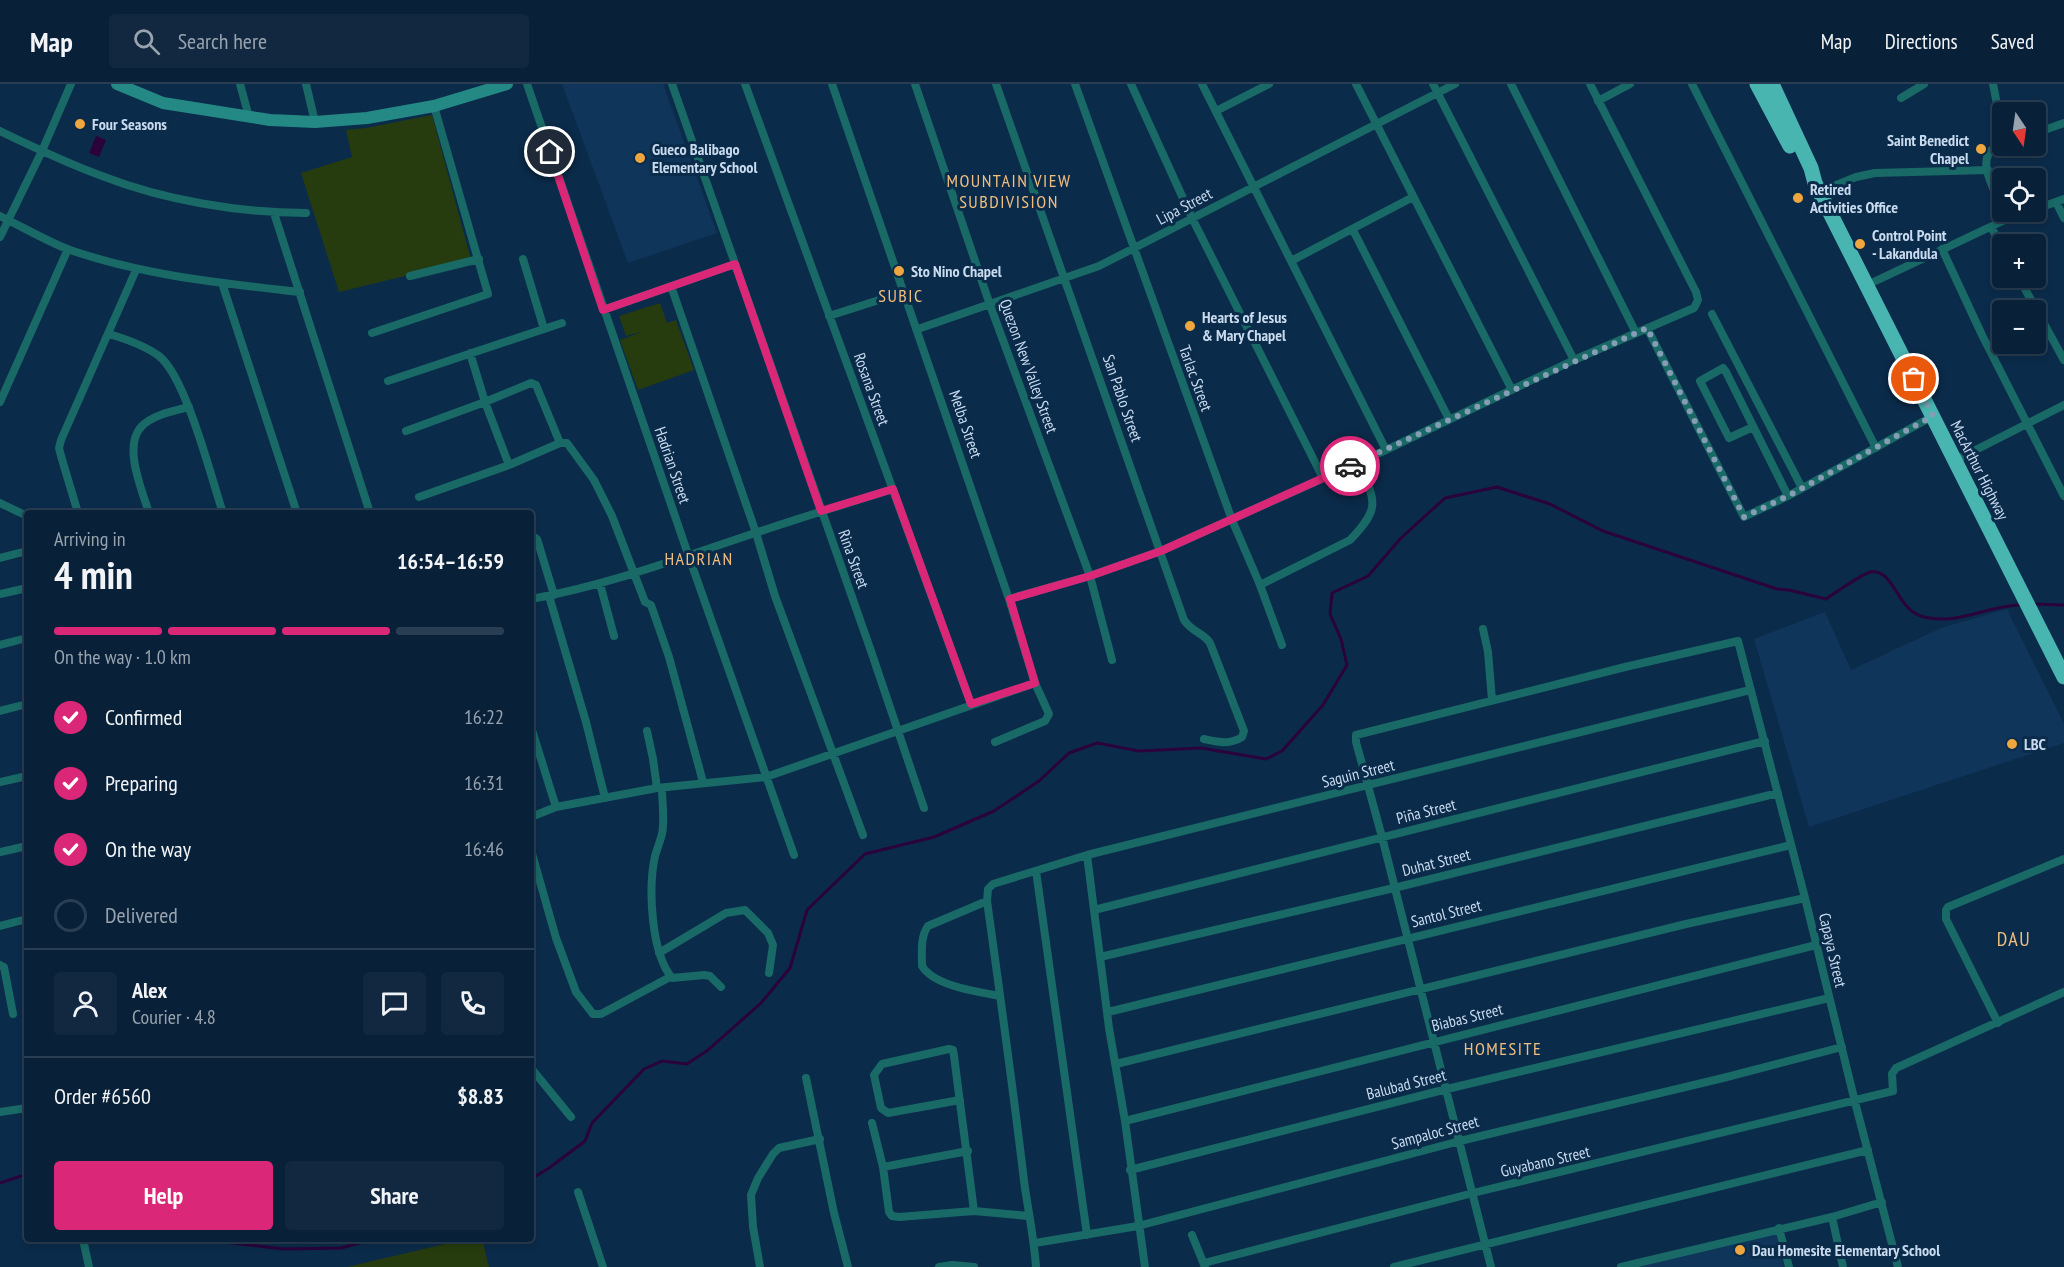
<!DOCTYPE html>
<html lang="en">
<head>
<meta charset="utf-8">
<style>
	:root { --surface:#082038; --page:#112840; --text:#f1f3f6; --muted:#98a3ae; --line:#293e53; --accent:#db2777 }
	body { margin:0; font-family:"PT Sans Narrow",sans-serif; background:var(--page); color:var(--text); height:100vh; display:flex; flex-direction:column; font-size:22px; white-space:nowrap }
	* { box-sizing:border-box; margin:0 }
	p { font-size:20px; color:var(--muted) }
	.icon { flex:none; width:33px; height:33px; fill:none; stroke:currentColor; stroke-width:2; stroke-linecap:round; stroke-linejoin:round }
	.map { position:relative; flex:1; overflow:hidden }
	.sheet { position:absolute; left:24px; top:426px; width:510px; height:732px; display:flex; flex-direction:column; background:var(--surface); border-radius:6px; box-shadow:0 3px 9px #0003,0 0 0 2px var(--line) }
	.sheet>* { flex:none }
	.needle { width:39px; rotate:167deg }
	.tools { position:absolute; left:1992px; top:18px; display:grid; gap:12px }
	.tools a { display:grid; place-items:center; width:54px; height:54px; border-radius:6px; background:var(--surface); box-shadow:0 3px 9px #0003,0 0 0 2px var(--line); font-size:30px }
	.pin { position:absolute; display:grid; place-items:center; width:51px; height:51px; color:#fff; margin:-26px; border:3px solid #fff; border-radius:50%; box-shadow:0 2px 6px #0007 }
	.courier { position:absolute; display:grid; place-items:center; width:60px; height:60px; margin:-30px; border:4px solid #db2777; border-radius:50%; background:#fff; color:#222; box-shadow:0 2px 8px #0007 }
	.summary em { font-style:normal; font-weight:700 }
	.summary div { display:flex; flex-direction:column-reverse }
	.summary { display:flex; align-items:center; justify-content:space-between; height:102px; padding:0 30px }
	h1 { font-size:39px; font-weight:700; line-height:45px }
	.bar { display:grid; grid-template-columns:repeat(4,1fr); gap:9px 6px; align-content:center; height:72px; padding:0 30px }
	.bar i { height:8px; border-radius:4px; background:var(--line) }
	.bar .on { background:var(--accent) }
	.bar p { grid-column:span 4 }
	.line { display:flex; align-items:center; gap:15px; padding:0 30px; border-top:2px solid var(--line) }
	.line div { flex:1 }
	.round { display:grid; place-items:center; flex:none; width:63px; height:63px; border-radius:6px; background:var(--page) }
	ol { padding:0 30px; list-style:none }
	li { display:flex; align-items:center; gap:18px; height:66px }
	li p { margin-inline-start:auto }
	li .icon { padding:6px; border-radius:50%; background:var(--accent); color:#fff; stroke-width:4 }
	li:last-child { color:var(--muted) }
	li i { width:33px; height:33px; border:3px solid var(--line); border-radius:50% }
	.action { display:flex; gap:12px; margin-top:auto; padding:12px 30px }
	.action a { flex:1; height:69px; border-radius:6px; background:var(--accent); color:#fff; font-size:24px; font-weight:700; line-height:69px; text-align:center }
	.action a+a { background:var(--page); color:var(--text) }
	header { display:flex; align-items:center; gap:36px; box-sizing:border-box; height:84px; padding:0 30px; background:var(--surface); border-bottom:2px solid var(--line) }
	header strong { font-size:28px }
	nav { display:flex; gap:33px; margin-inline-start:auto; font-size:21px }
	.search { width:420px; height:54px; background:var(--page); display:flex; align-items:center; gap:15px; box-sizing:border-box; padding:0 21px; border-radius:6px; color:var(--muted); font-size:22px }
	.map>svg:first-child { display:block }
</style>
</head>
<body>
<header>
<strong>Map</strong>
<div class="search"><svg class="icon" aria-label="search" viewBox="0 0 24 24"><circle cx="10" cy="10" r="6"/><path d="M15 15l6 6"/></svg>Search here</div>
<nav><a>Map</a><a>Directions</a><a>Saved</a></nav>
</header>
<div class="map">
<svg width="2064" height="1183" viewBox="0 0 2064 1183">
	<rect width="100%" height="100%" fill="#0b2b4a"/>
	<!-- built -->
	<path fill="#0f355a" d="M562 0H663L717 149 628 179Z
		M2007 525 2064 640V659L1809 743 1754 555 1825 528 1851 586 1941 544Z
		M1776 1148 1784 1183H1626Z"/>
	<!-- green -->
	<path fill="#263c0f" d="M432 31 471 176 339 208 301 89 352 73 346 46 366 44Z
		M660 219 667 239 676 236 694 286 638 306 620 256 644 247 626 252 619 232Z
		M466 1155H482L489 1183H347Z"/>
	<!-- water -->
	<path fill="#2a033d" d="M96 52 106 56 99 73 89 69Z"/>
	<g fill="none" stroke-linecap="round" stroke-linejoin="round">
		<!-- stream -->
		<path stroke="#2a033d" stroke-width="3" d="M2033 520 2064 521
			M531 1095 549 1084 585 1057 592 1039 644 985 662 977 687 980 708 966 761 919 790 884 807 826 865 770 934 753 994 727 1039 697 1069 669 1097 659 1139 667 1201 664 1266 675 1282 667 1323 621 1347 581 1341 555 1330 530 1332 509 1368 492 1401 454 1445 414 1497 403 1550 420 1603 447 1777 505 1789 506 1826 515C1835 509 1862 490 1870 488 1895 484 1896 527 1924 533 1960 541 1986 522 2020 521
			M0 1099 21 1092H27
			M174 1155 224 1158 283 1165 341 1164 374 1155"/>
		<!-- street -->
		<path stroke="#196966" stroke-width="8" d="M240 0 249 33
			M306 0 315 38
			M527 0 689 473 794 771
			M672 0 871 567 924 724
			M745 0 971 620
			M832 0 1009 515 1035 599 1049 630 1045 637 995 658
			M915 0 990 221 1090 492 1112 576
			M996 0 1184 536C1193 549 1204 549 1210 559L1244 647 1242 653C1230 661 1218 658 1204 655
			M1075 0 1232 436 1260 501 1282 561
			M1131 0 1192 134 1323 394
			M1202 0 1386 366
			M1356 0 1512 306
			M1433 0 1574 276
			M1511 0 1636 249
			M1692 0 1876 364
			M1993 0 2002 46
			M1901 14 1924 0
			M1598 17 1630 0
			M1216 27 1269 0
			M0 47C33 63 67 79 102 92 163 116 240 129 306 129
			M2036 49 2064 39
			M2002 60C1971 70 1994 104 2002 124
			M1819 108 1856 93 1875 89 1988 86
			M2056 118 2064 134
			M2036 125 2064 115
			M274 129 370 429
			M0 132C23 143 46 157 70 166 146 192 221 199 300 208
			M1991 143 2002 163
			M1353 146 1449 335
			M0 153 42 67 71 0
			M1942 165 1982 251 2064 412
			M523 175 544 245
			M1291 177 1413 113
			M410 192 479 175
			M2019 194 2064 276
			M222 199 297 429
			M671 202 756 449 775 512 863 751
			M1865 202 2007 135 2029 128
			M603 226 735 180
			M1712 230 1802 404
			M829 232 904 208
			M1647 244 1744 433 1788 412 1933 332
			M918 245 1099 182 1455 0
			M372 249 488 210 434 22
			M109 250C126 255 144 261 159 272 186 293 211 393 223 429
			M470 269 485 318 509 381
			M388 297 562 239
			M0 318 68 165
			M1753 343 1729 354 1700 297 1723 284 1726 288 1788 412
			M406 347 485 318 531 299 536 301 560 359
			M1956 376 2064 321
			M419 413 509 381 560 359H567L594 396 612 432 645 518 651 521 669 573 703 698
			M0 419 27 432
			M78 429 61 372 59 364 61 356 136 186
			M149 429C142 406 123 363 141 343 152 331 173 327 189 323
			M531 451 537 455 554 511
			M0 474 27 467
			M600 500 614 552
			M1260 501 1350 456C1382 423 1375 417 1358 378
			M0 510 27 504
			M549 512 586 638 605 714
			M531 515C609 501 683 473 758 448 803 433 848 419 893 405
			M1009 515 1090 492 1161 467 1386 366 1574 276 1694 224 1698 216 1696 208 1590 0
			M1483 545 1488 568 1492 616
			M0 561 27 554
			M0 627 27 620
			M531 643 556 723
			M647 647 653 675 657 704
			M0 698 27 692
			M662 704C662 718 665 736 662 750 660 758 657 765 655 772 648 804 651 869 672 894L704 891 710 892 721 903
			M531 733 556 723 657 704 766 693 1035 599
			M531 766 556 854 576 908 593 930H601L670 893
			M0 768 27 762
			M1087 771 1109 944 1125 1037 1145 1183
			M1036 787 1087 1151
			M987 817 928 842C920 853 922 869 922 882 934 902 978 908 1000 912
			M1094 826 1765 657
			M0 842 27 835
			M659 869 726 829 745 826 768 849 773 861 769 889
			M1100 873 1394 804 1778 709
			M0 881 4 883 13 930
			M1108 928 1791 761
			M1998 939 1946 835V826L1948 823 2064 775
			M1116 980 1686 840 1805 814
			M531 984 571 1033
			M806 994 834 1129 848 1183
			M960 1016 888 1029 881 1024 874 991 882 980 949 965 953 966 954 972 974 1127
			M0 1028 27 1024
			M1125 1037 1816 861
			M872 1039 883 1083 889 1128 892 1132 899 1133 974 1127 1028 1132
			M883 1083 968 1067
			M1130 1086 1447 1005 1829 914
			M578 1108 603 1183
			M1832 1133 1843 1183
			M1779 1144 1789 1183
			M1192 1151 1205 1183
			M83 1155 89 1183
			M1035 1159 1138 1142 1460 1057 1723 994 1842 963
			M1204 1179 1473 1109 1893 1007 1892 990 1896 984 2064 908
			M760 1183 753 1143 751 1111 758 1094 773 1070 779 1064 820 1055
			M939 1183 952 1181 974 1183
			M1036 1183C1034 1154 1028 1126 1024 1097 1013 1004 1000 910 987 817L988 805 993 800 1087 771 1750 606
			M1394 1183 1868 1066
			M1491 1183 1382 753 1356 658V651L1625 583 1738 557 1805 814 1855 1018 1898 1183
			M1621 1183 1832 1133 1882 1118"/>
		<!-- secondary -->
		<path stroke="#248985" stroke-width="12" d="M117 0 163 19 270 36 315 38 367 34 434 22 507 0"/>
		<!-- highway -->
		<path stroke="#49b5b0" stroke-width="15" d="M1757 0 1790 62
			M1772 0 1811 84 1815 99 2064 593"/>
	</g>
	<g fill="none" stroke-linecap="round" stroke-linejoin="round">
		<!-- done -->
		<path stroke="#869db5" stroke-width="6" stroke-dasharray="0 10.8" d="M1350 382 1647 244 1744 433 1788 412 1933 332 1914 295"/>
		<!-- route -->
		<path stroke="#db2777" stroke-width="8" d="M550 68 603 226 735 180 821 427 893 405 971 620 1035 599 1010 515 1090 492 1161 467 1350 382"/>
	</g>
	<!-- markers -->
	<g fill="#f0a63f" stroke="#0b2b4a" stroke-width="2">
		<circle cx="80" cy="40" r="6"/>
		<circle cx="1981" cy="65" r="6"/>
		<circle cx="640" cy="74" r="6"/>
		<circle cx="1798" cy="114" r="6"/>
		<circle cx="1860" cy="160" r="6"/>
		<circle cx="899" cy="187" r="6"/>
		<circle cx="1190" cy="242" r="6"/>
		<circle cx="2012" cy="660" r="6"/>
		<circle cx="1740" cy="1166" r="6"/>
	</g>
	<g text-anchor="middle" stroke-width="6" stroke-linejoin="round" paint-order="stroke">
		<!-- poi labels -->
		<g font-size="16" font-weight="bold" fill="#c9dbef" stroke="#0b2b4a" text-anchor="start">
			<text x="92" y="46">Four Seasons</text>
			<text x="1969" y="62" text-anchor="end">Saint Benedict<tspan x="1969" dy="18">Chapel</tspan></text>
			<text x="652" y="71">Gueco Balibago<tspan x="652" dy="18">Elementary School</tspan></text>
			<text x="1810" y="111">Retired<tspan x="1810" dy="18">Activities Office</tspan></text>
			<text x="1872" y="157">Control Point<tspan x="1872" dy="18">- Lakandula</tspan></text>
			<text x="911" y="193">Sto Nino Chapel</text>
			<text x="1202" y="239">Hearts of Jesus<tspan x="1202" dy="18">&amp; Mary Chapel</tspan></text>
			<text x="2024" y="666">LBC</text>
			<text x="1752" y="1172">Dau Homesite Elementary School</text>
		</g>
		<!-- street labels -->
		<g font-size="16" fill="#c9dbef" stroke="#0b2b4a">
			<text transform="translate(1184 122) rotate(-28)" y="6">Lipa Street</text>
			<text transform="translate(1029 282) rotate(70)" y="6">Quezon New Valley Street</text>
			<text transform="translate(1196 294) rotate(70)" y="6">Tarlac Street</text>
			<text transform="translate(872 305) rotate(70)" y="6">Rosana Street</text>
			<text transform="translate(1123 314) rotate(71)" y="6">San Pablo Street</text>
			<text transform="translate(966 340) rotate(71)" y="6">Melba Street</text>
			<text transform="translate(673 381) rotate(71)" y="6">Hadrian Street</text>
			<text transform="translate(1980 386) rotate(63)" y="6">MacArthur Highway</text>
			<text transform="translate(854 475) rotate(70)" y="6">Rina Street</text>
			<text transform="translate(1358 689) rotate(-14)" y="6">Saguin Street</text>
			<text transform="translate(1426 727) rotate(-14)" y="6">Piña Street</text>
			<text transform="translate(1436 778) rotate(-14)" y="6">Duhat Street</text>
			<text transform="translate(1446 829) rotate(-14)" y="6">Santol Street</text>
			<text transform="translate(1833 866) rotate(77)" y="6">Capaya Street</text>
			<text transform="translate(1467 933) rotate(-14)" y="6">Biabas Street</text>
			<text transform="translate(1406 1000) rotate(-14)" y="6">Balubad Street</text>
			<text transform="translate(1435 1048) rotate(-15)" y="6">Sampaloc Street</text>
			<text transform="translate(1545 1077) rotate(-13)" y="6">Guyabano Street</text>
		</g>
		<!-- neighbourhood labels -->
		<g font-size="18" letter-spacing="1.5" fill="#f2be7f" stroke="#0b2b4a">
			<text x="1009" y="103">MOUNTAIN VIEW<tspan x="1009" dy="21">SUBDIVISION</tspan></text>
			<text x="901" y="218">SUBIC</text>
			<text x="699" y="481">HADRIAN</text>
			<text x="1503" y="971">HOMESITE</text>
		</g>
		<!-- quarter labels -->
		<g font-size="20" letter-spacing="1.5" fill="#f2be7f" stroke="#0b2b4a">
			<text x="2014" y="862">DAU</text>
		</g>
	</g>
</svg>
<div class="tools">
<a><svg class="needle" viewBox="-14 -14 28 28"><path d="M0-13l5 13h-10z" fill="#e53935"/><path d="M0 13l5-13h-10z" fill="#98a3ae"/></svg></a>
<a><svg class="icon" aria-label="locate" viewBox="0 0 24 24"><circle cx="12" cy="12" r="6"/><path d="M12 2v4M12 18v4M2 12h4M18 12h4"/></svg></a>
<a>+</a>
<a>−</a>
</div>
<div class="pin" style="left:1914px;top:295px;background:#ea580c"><svg class="icon" aria-label="bag" viewBox="0 0 24 24"><path d="M5 8h14l-1 12H6zM9 8a3 3 0 0 1 6 0"/></svg></div>
<div class="pin" style="left:550px;top:68px;background:#1f2937"><svg class="icon" aria-label="home" viewBox="0 0 24 24"><path d="M3 11l9-7 9 7M6 9v11h12V9"/></svg></div>
<div class="courier" style="left:1350px;top:382px"><svg class="icon" aria-label="car" viewBox="0 0 24 24"><path d="M5 17H2v-5l4-1 3-4h7l3 4 3 1v5h-3M9 17h6M6 11h13"/><circle cx="7" cy="17" r="2"/><circle cx="17" cy="17" r="2"/></svg></div>
<section class="sheet">
<div class="summary"><div><h1>4 min</h1><p>Arriving in</p></div><em>16:54–16:59</em></div>
<div class="bar"><i class="on"></i><i class="on"></i><i class="on"></i><i></i><p>On the way · 1.0 km</p></div>
<ol>
<li><svg class="icon" aria-label="check" viewBox="0 0 24 24"><path d="M5 12l5 5 9-10"/></svg>Confirmed<p>16:22</p></li>
<li><svg class="icon" aria-label="check" viewBox="0 0 24 24"><path d="M5 12l5 5 9-10"/></svg>Preparing<p>16:31</p></li>
<li><svg class="icon" aria-label="check" viewBox="0 0 24 24"><path d="M5 12l5 5 9-10"/></svg>On the way<p>16:46</p></li>
<li><i></i>Delivered</li>
</ol>
<div class="line" style="height:108px"><a class="round"><svg class="icon" aria-label="person" viewBox="0 0 24 24"><circle cx="12" cy="8" r="4"/><path d="M4 21q1-7 8-7t8 7"/></svg></a><div><b>Alex</b><p>Courier · 4.8</p></div><a class="round"><svg class="icon" aria-label="chat" viewBox="0 0 24 24"><path d="M4 5h16v11H9l-5 4z"/></svg></a><a class="round"><svg class="icon" aria-label="phone" viewBox="0 0 24 24"><path d="M5 4h4l2 5-3 2q2 4 5 5l2-3 5 2v4C11 20 4 13 5 4z"/></svg></a></div>
<div class="line" style="height:78px"><div>Order #6560</div><b>$8.83</b></div>
<div class="action"><a>Help</a><a>Share</a></div>
</section>
</div>
</body>
</html>
